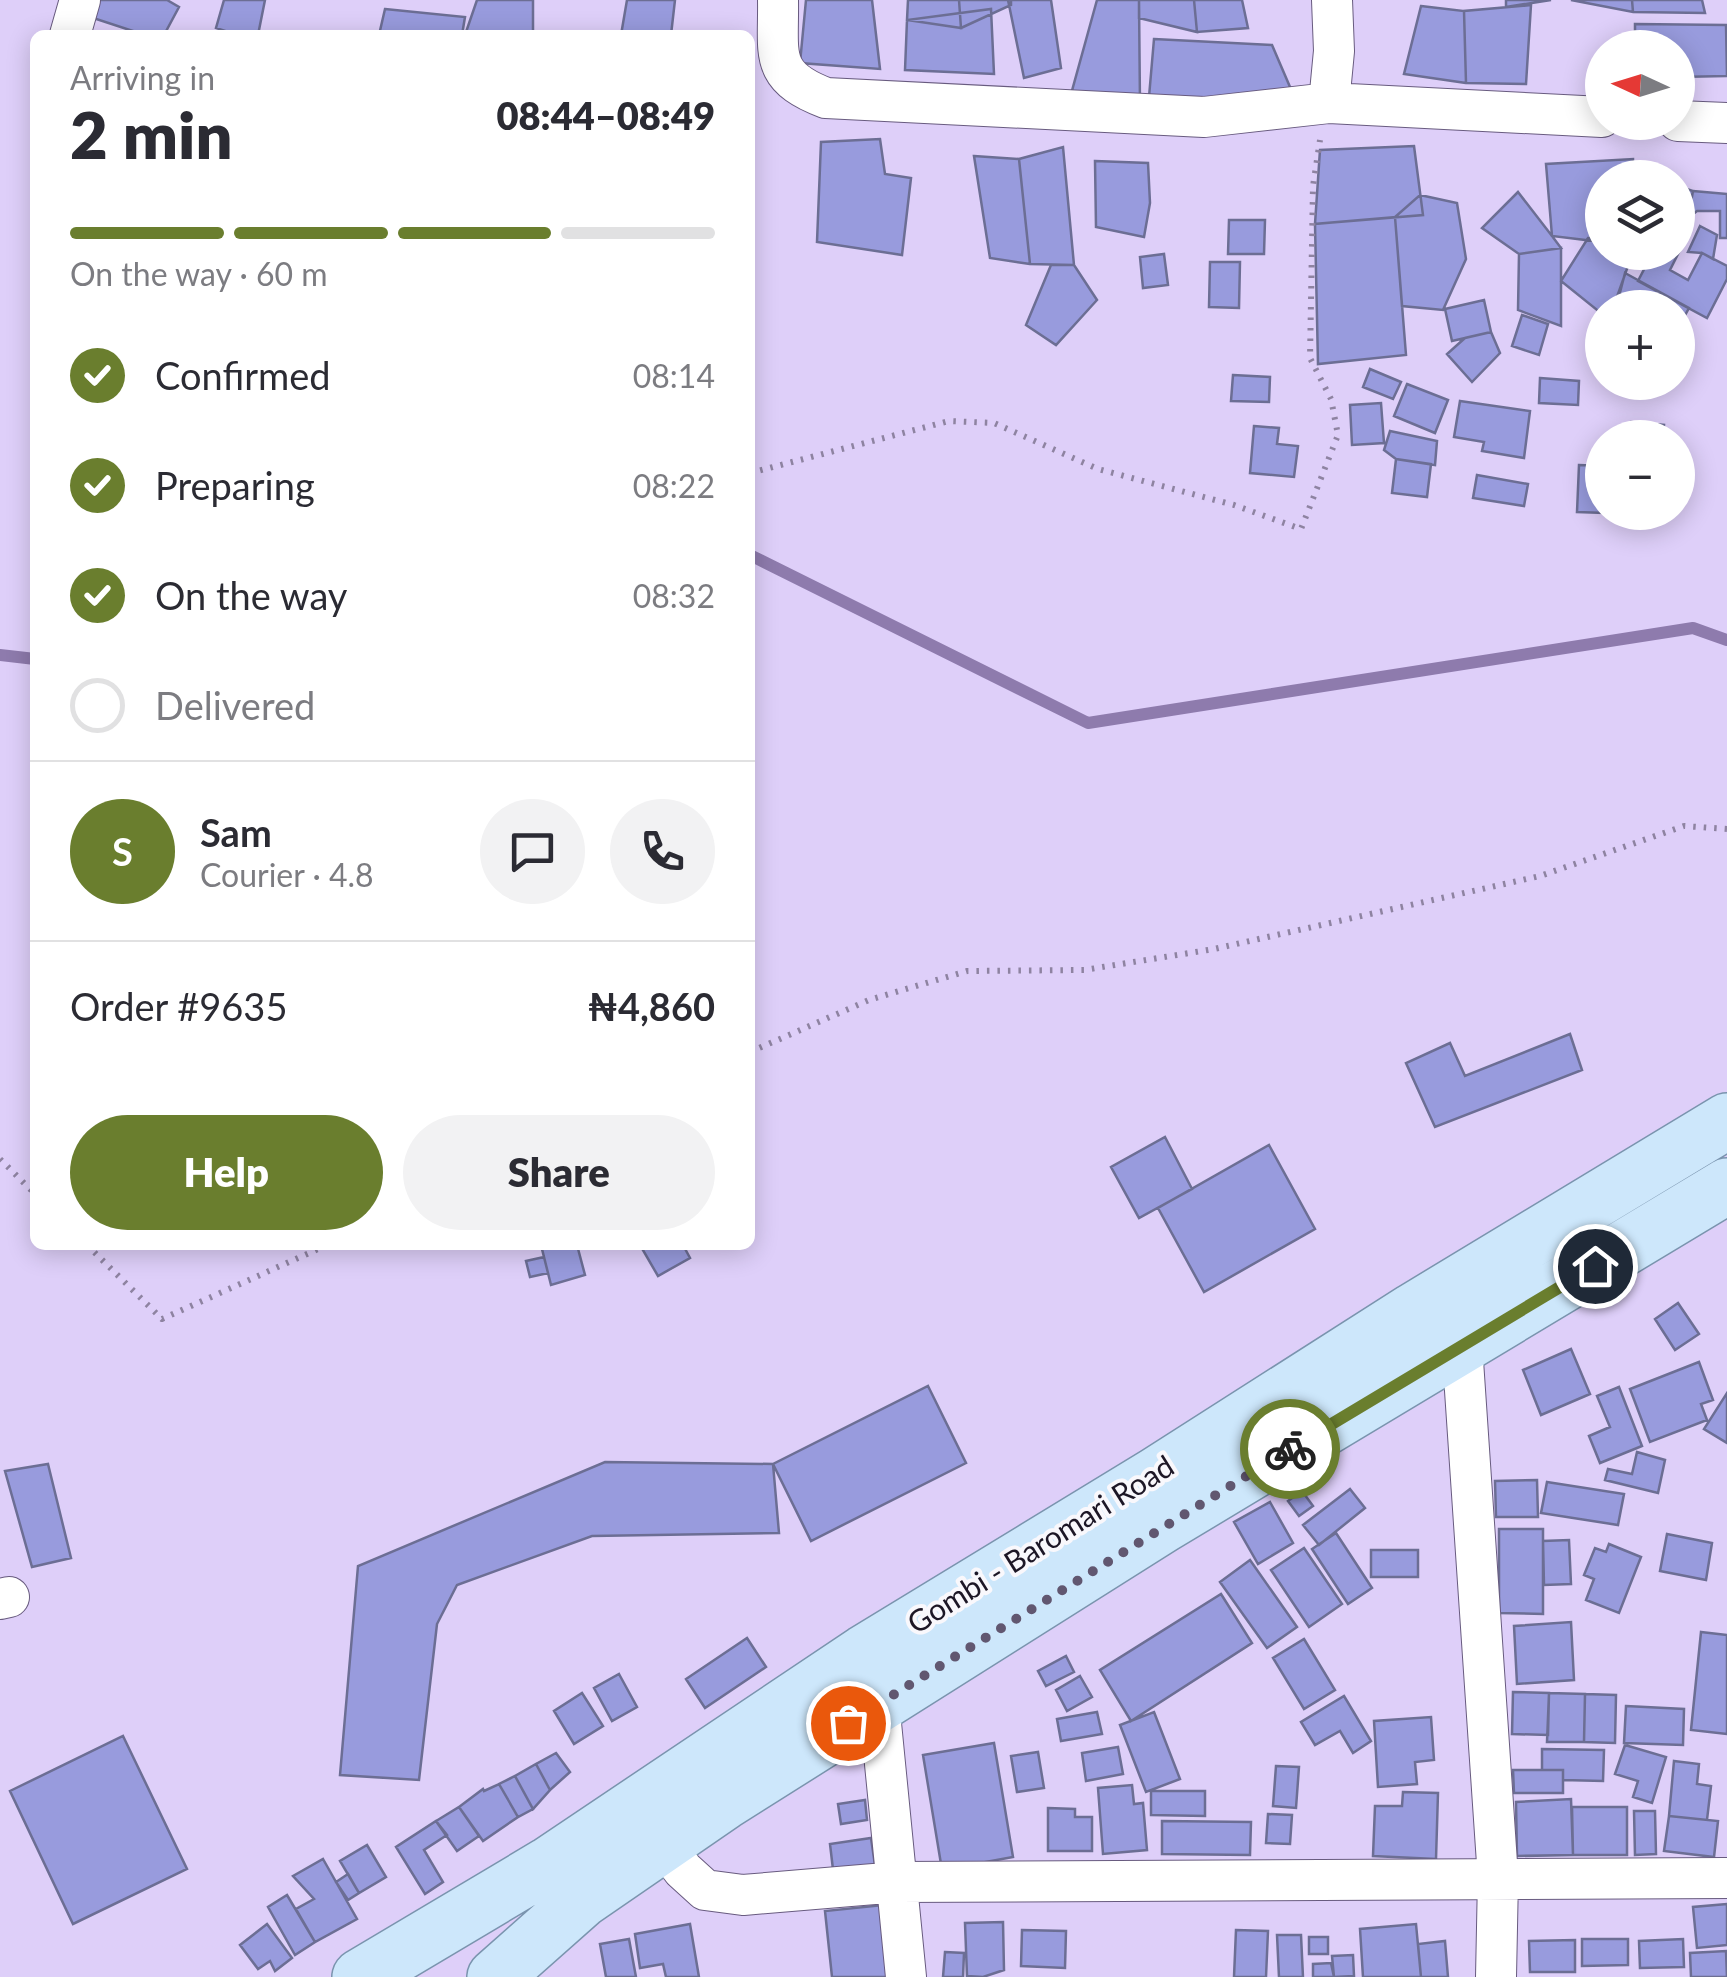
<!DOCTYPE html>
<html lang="en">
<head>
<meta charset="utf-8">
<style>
	:root { --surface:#fff; --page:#f2f2f3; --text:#2b2b33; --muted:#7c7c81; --line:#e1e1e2; --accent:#6a7e2e }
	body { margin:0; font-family:Lato,sans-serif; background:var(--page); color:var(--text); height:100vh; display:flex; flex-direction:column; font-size:38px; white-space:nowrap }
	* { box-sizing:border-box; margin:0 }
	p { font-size:32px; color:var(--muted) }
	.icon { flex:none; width:55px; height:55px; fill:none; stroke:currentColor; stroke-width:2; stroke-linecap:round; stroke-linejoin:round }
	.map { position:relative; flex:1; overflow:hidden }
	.side { position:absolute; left:30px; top:30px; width:725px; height:1220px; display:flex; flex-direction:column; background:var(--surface); border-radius:15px; box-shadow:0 5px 25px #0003 }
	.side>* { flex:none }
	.needle { width:65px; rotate:274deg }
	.buttons { position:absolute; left:1585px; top:30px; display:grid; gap:20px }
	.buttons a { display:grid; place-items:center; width:110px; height:110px; border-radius:50%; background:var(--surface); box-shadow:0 5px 25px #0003; font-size:50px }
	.pin { position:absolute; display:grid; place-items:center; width:85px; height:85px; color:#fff; margin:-42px; border:5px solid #fff; border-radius:50%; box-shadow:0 2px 10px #0007 }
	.courier { position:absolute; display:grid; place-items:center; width:100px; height:100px; margin:-50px; border:8px solid #6a7e2e; border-radius:50%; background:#fff; color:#222; box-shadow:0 2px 12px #0007 }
	.head em { font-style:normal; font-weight:800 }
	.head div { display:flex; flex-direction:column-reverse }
	.head { display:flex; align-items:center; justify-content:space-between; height:170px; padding:0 40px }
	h1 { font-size:65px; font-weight:800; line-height:75px }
	.bar { display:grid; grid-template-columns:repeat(4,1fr); gap:15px 10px; align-content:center; height:120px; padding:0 40px }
	.bar i { height:12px; border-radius:8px; background:var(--line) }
	.bar .on { background:var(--accent) }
	.bar p { grid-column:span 4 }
	.line { display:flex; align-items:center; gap:25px; padding:0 40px; border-top:2px solid var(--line) }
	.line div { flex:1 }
	.round { display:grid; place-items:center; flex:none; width:105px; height:105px; border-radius:52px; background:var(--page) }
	ol { padding:0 40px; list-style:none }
	li { display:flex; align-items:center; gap:30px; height:110px }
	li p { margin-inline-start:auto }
	li .icon { padding:10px; border-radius:50%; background:var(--accent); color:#fff; stroke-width:4 }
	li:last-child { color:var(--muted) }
	li i { width:55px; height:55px; border:5px solid var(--line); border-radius:50% }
	.button { display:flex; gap:20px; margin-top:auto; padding:20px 40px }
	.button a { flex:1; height:115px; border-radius:60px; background:var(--accent); color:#fff; font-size:40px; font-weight:800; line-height:115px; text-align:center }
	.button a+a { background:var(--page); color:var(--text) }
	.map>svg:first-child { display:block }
</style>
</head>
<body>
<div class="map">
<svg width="1727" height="1977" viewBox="0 0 1727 1977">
	<rect width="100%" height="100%" fill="#decff9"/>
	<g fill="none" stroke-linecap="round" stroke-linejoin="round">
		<!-- stream -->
		<path stroke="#8e7bad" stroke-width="12" d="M750 555 1088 723 1693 628 1727 640
			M0 655 35 659"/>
	</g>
	<!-- building -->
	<path fill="#989bdd" stroke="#6c6e94" stroke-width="2.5" d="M94 0H167L179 7 164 35H145L87 16Z
		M224 0H265L258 35H237L216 28Z
		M477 0H533V35H465Z
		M627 0H675L671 35H621Z
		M806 0H872L880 69 800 63Z
		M908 0H959L961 28 907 20Z
		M959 0H1011V5L961 28Z
		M1008 0H1051L1061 68 1024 78Z
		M1097 0H1139L1140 105 1070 98Z
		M1139 0H1194L1197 32 1139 18Z
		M1194 0H1242L1248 28 1197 32Z
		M1506 0H1551L1506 7Z
		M1571 0H1632L1633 12Z
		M1632 0H1702L1705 13 1633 12Z
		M1531 5 1526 84 1466 83 1464 11Z
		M1421 6 1464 11 1466 83 1404 74Z
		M385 9 465 17 462 35H379Z
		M991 9 994 74 905 70 907 20Z
		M1635 24 1726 25 1727 76 1678 77V48H1635Z
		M1154 39 1272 45 1296 101 1149 97Z
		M880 139 885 174 911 178 902 255 817 242 821 142Z
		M1414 146 1423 215 1315 224 1320 150Z
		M1063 147 1074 265 1030 264 1019 159Z
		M974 156 1019 159 1030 264 990 258Z
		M1633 159V178H1602V242L1552 236 1546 164Z
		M1095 161 1148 163 1150 203 1144 237 1096 227Z
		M1678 186 1693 191 1689 208 1678 206Z
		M1693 191 1727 194V238H1720V211H1697L1688 218Z
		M1518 192 1552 236 1561 248 1519 254 1482 228Z
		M1420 195 1457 203 1466 259 1443 310 1402 306 1395 217Z
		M1395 217 1406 355 1318 364 1315 224Z
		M1229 220H1265L1264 254H1228Z
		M1700 226 1717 235 1713 259 1702 253 1688 252Z
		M1588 238 1602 240V252H1633L1613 308H1602V314L1561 281Z
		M1561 248V326L1518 310 1519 254Z
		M1653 252H1679L1670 270 1688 280 1702 253 1727 266V279L1707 318 1638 281Z
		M1164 254 1168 285 1143 288 1140 257Z
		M1210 262H1240L1239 308 1209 307Z
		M1051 265H1074L1097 300 1056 345 1026 325Z
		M1625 273 1689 308 1678 328V308H1616Z
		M1484 300 1491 332 1452 341 1445 309Z
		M1522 315 1548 324 1539 355 1512 346Z
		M1491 332 1500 353 1472 382 1447 354 1465 338Z
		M1370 369 1401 382 1393 399 1363 387Z
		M1233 375 1270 377 1269 402 1231 401Z
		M1540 378 1579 381 1578 405 1539 403Z
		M1407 384 1448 400 1435 433 1394 416Z
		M1460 401 1530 411 1524 458 1482 451 1484 442 1454 437Z
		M1381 403 1384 443 1352 445 1350 405Z
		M1631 422 1664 425 1663 438H1630Z
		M1254 426 1279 428 1277 444 1298 446 1294 477 1250 473Z
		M1390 431 1437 441 1435 465 1396 459 1384 450Z
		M1396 459 1431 464 1427 497 1392 493Z
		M1579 465 1602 466V512L1606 513 1577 512Z
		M1477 475 1528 484 1524 506 1473 498Z
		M1570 1034 1582 1070 1435 1127 1406 1063 1450 1043 1465 1076Z
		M1165 1137 1192 1189 1139 1218 1111 1167Z
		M1269 1145 1315 1229 1204 1292 1158 1208Z
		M555 1245H577L585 1275 551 1285 542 1249Z
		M640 1245H683L690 1258 658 1276Z
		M544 1257 548 1273 530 1277 526 1261Z
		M1678 1303 1699 1334 1675 1350 1655 1319Z
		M1571 1349 1590 1394 1541 1415 1523 1370Z
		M1699 1362 1713 1400 1701 1404 1707 1420 1650 1442 1630 1389Z
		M928 1386 966 1463 811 1541 773 1464Z
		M1619 1387 1642 1446 1600 1463 1589 1436 1610 1427 1597 1396Z
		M1727 1393V1443L1704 1429Z
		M1637 1452 1665 1460 1658 1493 1605 1480 1608 1469 1632 1474Z
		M605 1462 773 1464 779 1533 592 1536 457 1585 437 1624 419 1780 340 1775 358 1566Z
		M48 1464 71 1558 32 1567 5 1471Z
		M1537 1480 1538 1517H1496L1495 1481Z
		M1547 1482 1624 1494 1618 1525 1541 1513Z
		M1350 1489 1365 1508 1319 1545 1303 1525Z
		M1302 1491 1313 1506 1299 1516 1288 1501Z
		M1270 1502 1293 1543 1258 1564 1234 1522Z
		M1499 1529H1543V1614L1499 1613Z
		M1336 1533 1372 1588 1348 1604 1312 1549Z
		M1667 1534 1712 1543 1706 1580 1660 1571Z
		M1569 1540 1571 1584 1544 1585 1543 1541Z
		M1609 1544 1641 1557 1619 1613 1586 1600 1594 1579 1584 1575 1595 1548 1606 1552Z
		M1304 1548 1342 1604 1309 1627 1271 1570Z
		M1371 1550H1418V1577H1371Z
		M1250 1560 1297 1627 1267 1648 1220 1582Z
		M1221 1594 1252 1643 1131 1721 1100 1670Z
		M1571 1622 1574 1680 1517 1684 1514 1626Z
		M1701 1632 1727 1635V1734L1691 1730Z
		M747 1638 766 1667 705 1708 686 1679Z
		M1304 1639 1335 1690 1304 1709 1273 1658Z
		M1066 1656 1074 1672 1046 1686 1038 1671Z
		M619 1674 637 1707 612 1721 594 1688Z
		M1080 1676 1092 1697 1067 1711 1056 1690Z
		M1513 1692 1549 1693 1548 1735 1512 1734Z
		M582 1693 603 1726 574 1744 554 1711Z
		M1549 1693 1585 1694 1584 1742H1547Z
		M1585 1694 1616 1695 1615 1743 1584 1742Z
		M1344 1696 1371 1741 1353 1753 1340 1731 1315 1745 1301 1722Z
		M1626 1706 1684 1709 1683 1745 1624 1743Z
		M1097 1712 1102 1734 1061 1741 1057 1719Z
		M1154 1712 1180 1779 1146 1792 1120 1725Z
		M1431 1717 1434 1760 1415 1762 1417 1784 1378 1787 1374 1721Z
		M123 1736 187 1869 73 1924 10 1791Z
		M994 1743 1013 1857 942 1870 923 1755Z
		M1625 1745 1666 1757 1652 1803 1633 1797 1638 1781 1615 1774Z
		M1118 1747 1123 1774 1086 1781 1082 1753Z
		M1542 1749 1604 1750 1603 1781 1563 1780V1770H1542Z
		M1038 1752 1044 1788 1017 1792 1011 1756Z
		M556 1753 570 1772 550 1790 536 1764Z
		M1674 1761 1699 1764 1697 1784 1711 1786 1707 1820 1669 1816Z
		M536 1764 550 1790 533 1809 515 1776Z
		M1276 1766 1299 1767 1296 1808 1273 1806Z
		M1513 1770H1563V1793H1514Z
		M515 1776 533 1809 518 1817 499 1784Z
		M499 1784 518 1817 483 1841 459 1807 483 1789 484 1791Z
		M1132 1785 1134 1804 1143 1803 1147 1850 1103 1854 1098 1788Z
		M1151 1791H1205V1816L1151 1815Z
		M1403 1792 1438 1793 1436 1859 1373 1856 1375 1806H1402Z
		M1571 1799 1573 1855 1517 1856 1516 1802Z
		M865 1800 867 1820 841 1824 838 1804Z
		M459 1807 479 1836 457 1851 436 1821Z
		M1572 1807H1627V1855H1573Z
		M1048 1808 1075 1809V1817H1092V1851H1048Z
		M1634 1811H1655L1656 1854 1635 1855Z
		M1268 1814 1292 1815 1290 1844 1266 1843Z
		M1669 1816 1718 1821 1714 1857 1664 1851Z
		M436 1821 447 1835 424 1850 443 1882 425 1894 396 1847Z
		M1162 1821 1251 1822 1250 1855 1162 1854Z
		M871 1838 876 1872 834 1878 830 1844Z
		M367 1845 386 1877 359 1893 340 1861Z
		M323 1859 357 1919 315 1942 296 1909 314 1899 293 1876Z
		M348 1874 359 1893 348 1900 336 1882Z
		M287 1895 315 1942 295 1955 268 1907Z
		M893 1904 900 1977H832L825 1911Z
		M1727 1904V1945L1697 1948 1693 1907Z
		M1003 1922 1004 1970 983 1977 967 1976 965 1923Z
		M267 1924 292 1958 275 1971 270 1961 258 1969 240 1945Z
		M690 1924 699 1977H666L663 1964 640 1968 635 1934Z
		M1416 1924 1421 1977H1363L1360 1929Z
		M1022 1930 1066 1931 1065 1968 1021 1966Z
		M1236 1930 1268 1931 1266 1977H1234Z
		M1277 1935H1301L1303 1977H1279Z
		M1309 1937H1328V1954H1309Z
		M629 1939 636 1977H606L600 1944Z
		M1582 1939H1628V1965L1582 1966Z
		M1683 1939 1684 1967 1640 1968 1639 1941Z
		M1575 1940V1972H1530L1529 1941Z
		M1445 1941 1448 1977H1421L1418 1944Z
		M1726 1951 1727 1977H1691L1690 1953Z
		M945 1952 964 1953 963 1977H943Z
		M1353 1955 1354 1976 1334 1977 1332 1956Z
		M1331 1963 1334 1977H1313V1964Z"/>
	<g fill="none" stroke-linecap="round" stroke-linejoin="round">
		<defs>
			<path id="street" d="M778 0C779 54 768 76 826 98L1204 117 1329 103 1602 117
				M70 35 80 0
				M1329 103 1334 51 1332 0
				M1678 121 1727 123
				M1462 1346 1498 1878 1496 1977
				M0 1599 9 1597
				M879 1703 906 1977
				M663 1844 683 1870 705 1890 743 1895 898 1882 1727 1878"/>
			<path id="primary" d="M360 1977 548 1865 864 1653 1156 1475 1413 1311 1727 1121
				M495 1977 583 1899 724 1802 1163 1525 1727 1186"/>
		</defs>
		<!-- street casing -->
		<use href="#street" stroke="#685b7f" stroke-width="42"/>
		<!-- primary casing -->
		<use href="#primary" stroke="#7a94ae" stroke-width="58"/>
		<!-- path -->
		<path stroke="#8e83a1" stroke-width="6" stroke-dasharray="2.5 8" stroke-linecap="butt" d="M750 473 949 421 994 423 1098 469 1234 505 1301 529 1338 435 1331 399 1310 358 1313 186 1320 140
			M750 1052 869 1000 967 971 1084 970 1214 949 1540 876 1684 826 1727 829
			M0 1159 35 1194
			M87 1245 162 1319 327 1245"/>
		<!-- street -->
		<use href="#street" stroke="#fff" stroke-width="40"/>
		<!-- primary -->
		<use href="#primary" stroke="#cde7fb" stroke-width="55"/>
	</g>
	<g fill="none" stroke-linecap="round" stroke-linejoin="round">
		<!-- done -->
		<path stroke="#615770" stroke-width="10" stroke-dasharray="0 18" d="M848 1723 1290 1449"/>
		<!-- route -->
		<path stroke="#6a7e2e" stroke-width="12" d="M1290 1449 1595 1266"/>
	</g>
	<g text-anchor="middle" stroke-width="8" stroke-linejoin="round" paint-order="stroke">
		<!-- street labels -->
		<g font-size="30" fill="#1d1726" stroke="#f9f8fc">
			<text transform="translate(1041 1545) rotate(-32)" y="10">Gombi - Baromari Road</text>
		</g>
	</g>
</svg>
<div class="buttons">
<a><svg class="needle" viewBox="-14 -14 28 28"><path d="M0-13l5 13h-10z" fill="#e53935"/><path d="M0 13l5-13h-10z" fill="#7c7c81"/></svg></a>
<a><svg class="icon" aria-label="layers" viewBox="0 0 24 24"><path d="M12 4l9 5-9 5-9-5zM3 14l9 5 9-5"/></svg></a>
<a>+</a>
<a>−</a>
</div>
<div class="pin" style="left:848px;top:1723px;background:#ea580c"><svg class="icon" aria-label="bag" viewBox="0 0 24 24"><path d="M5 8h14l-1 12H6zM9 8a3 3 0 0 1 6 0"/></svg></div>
<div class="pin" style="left:1595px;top:1266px;background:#1f2937"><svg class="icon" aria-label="home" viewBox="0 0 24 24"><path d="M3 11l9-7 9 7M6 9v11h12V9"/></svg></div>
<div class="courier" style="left:1290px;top:1449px"><svg class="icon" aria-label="bike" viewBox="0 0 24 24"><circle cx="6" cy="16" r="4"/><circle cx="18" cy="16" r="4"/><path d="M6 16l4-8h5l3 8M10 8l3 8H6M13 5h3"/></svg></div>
<section class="side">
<div class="head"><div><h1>2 min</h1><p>Arriving in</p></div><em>08:44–08:49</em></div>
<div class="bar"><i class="on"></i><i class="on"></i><i class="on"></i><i></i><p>On the way · 60 m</p></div>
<ol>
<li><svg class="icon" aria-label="check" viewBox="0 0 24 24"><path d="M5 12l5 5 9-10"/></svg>Confirmed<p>08:14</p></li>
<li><svg class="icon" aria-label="check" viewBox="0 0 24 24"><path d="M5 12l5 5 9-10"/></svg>Preparing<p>08:22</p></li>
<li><svg class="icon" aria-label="check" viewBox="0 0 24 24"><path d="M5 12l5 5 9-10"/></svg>On the way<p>08:32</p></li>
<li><i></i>Delivered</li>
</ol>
<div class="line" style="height:180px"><b class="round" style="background:var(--accent);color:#fff">S</b><div><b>Sam</b><p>Courier · 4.8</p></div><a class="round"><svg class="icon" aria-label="chat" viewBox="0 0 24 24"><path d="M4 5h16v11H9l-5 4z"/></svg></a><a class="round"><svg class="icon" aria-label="phone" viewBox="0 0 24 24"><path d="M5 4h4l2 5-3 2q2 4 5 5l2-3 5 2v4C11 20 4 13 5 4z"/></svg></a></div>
<div class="line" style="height:130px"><div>Order #9635</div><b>₦4,860</b></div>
<div class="button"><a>Help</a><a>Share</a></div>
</section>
</div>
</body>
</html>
